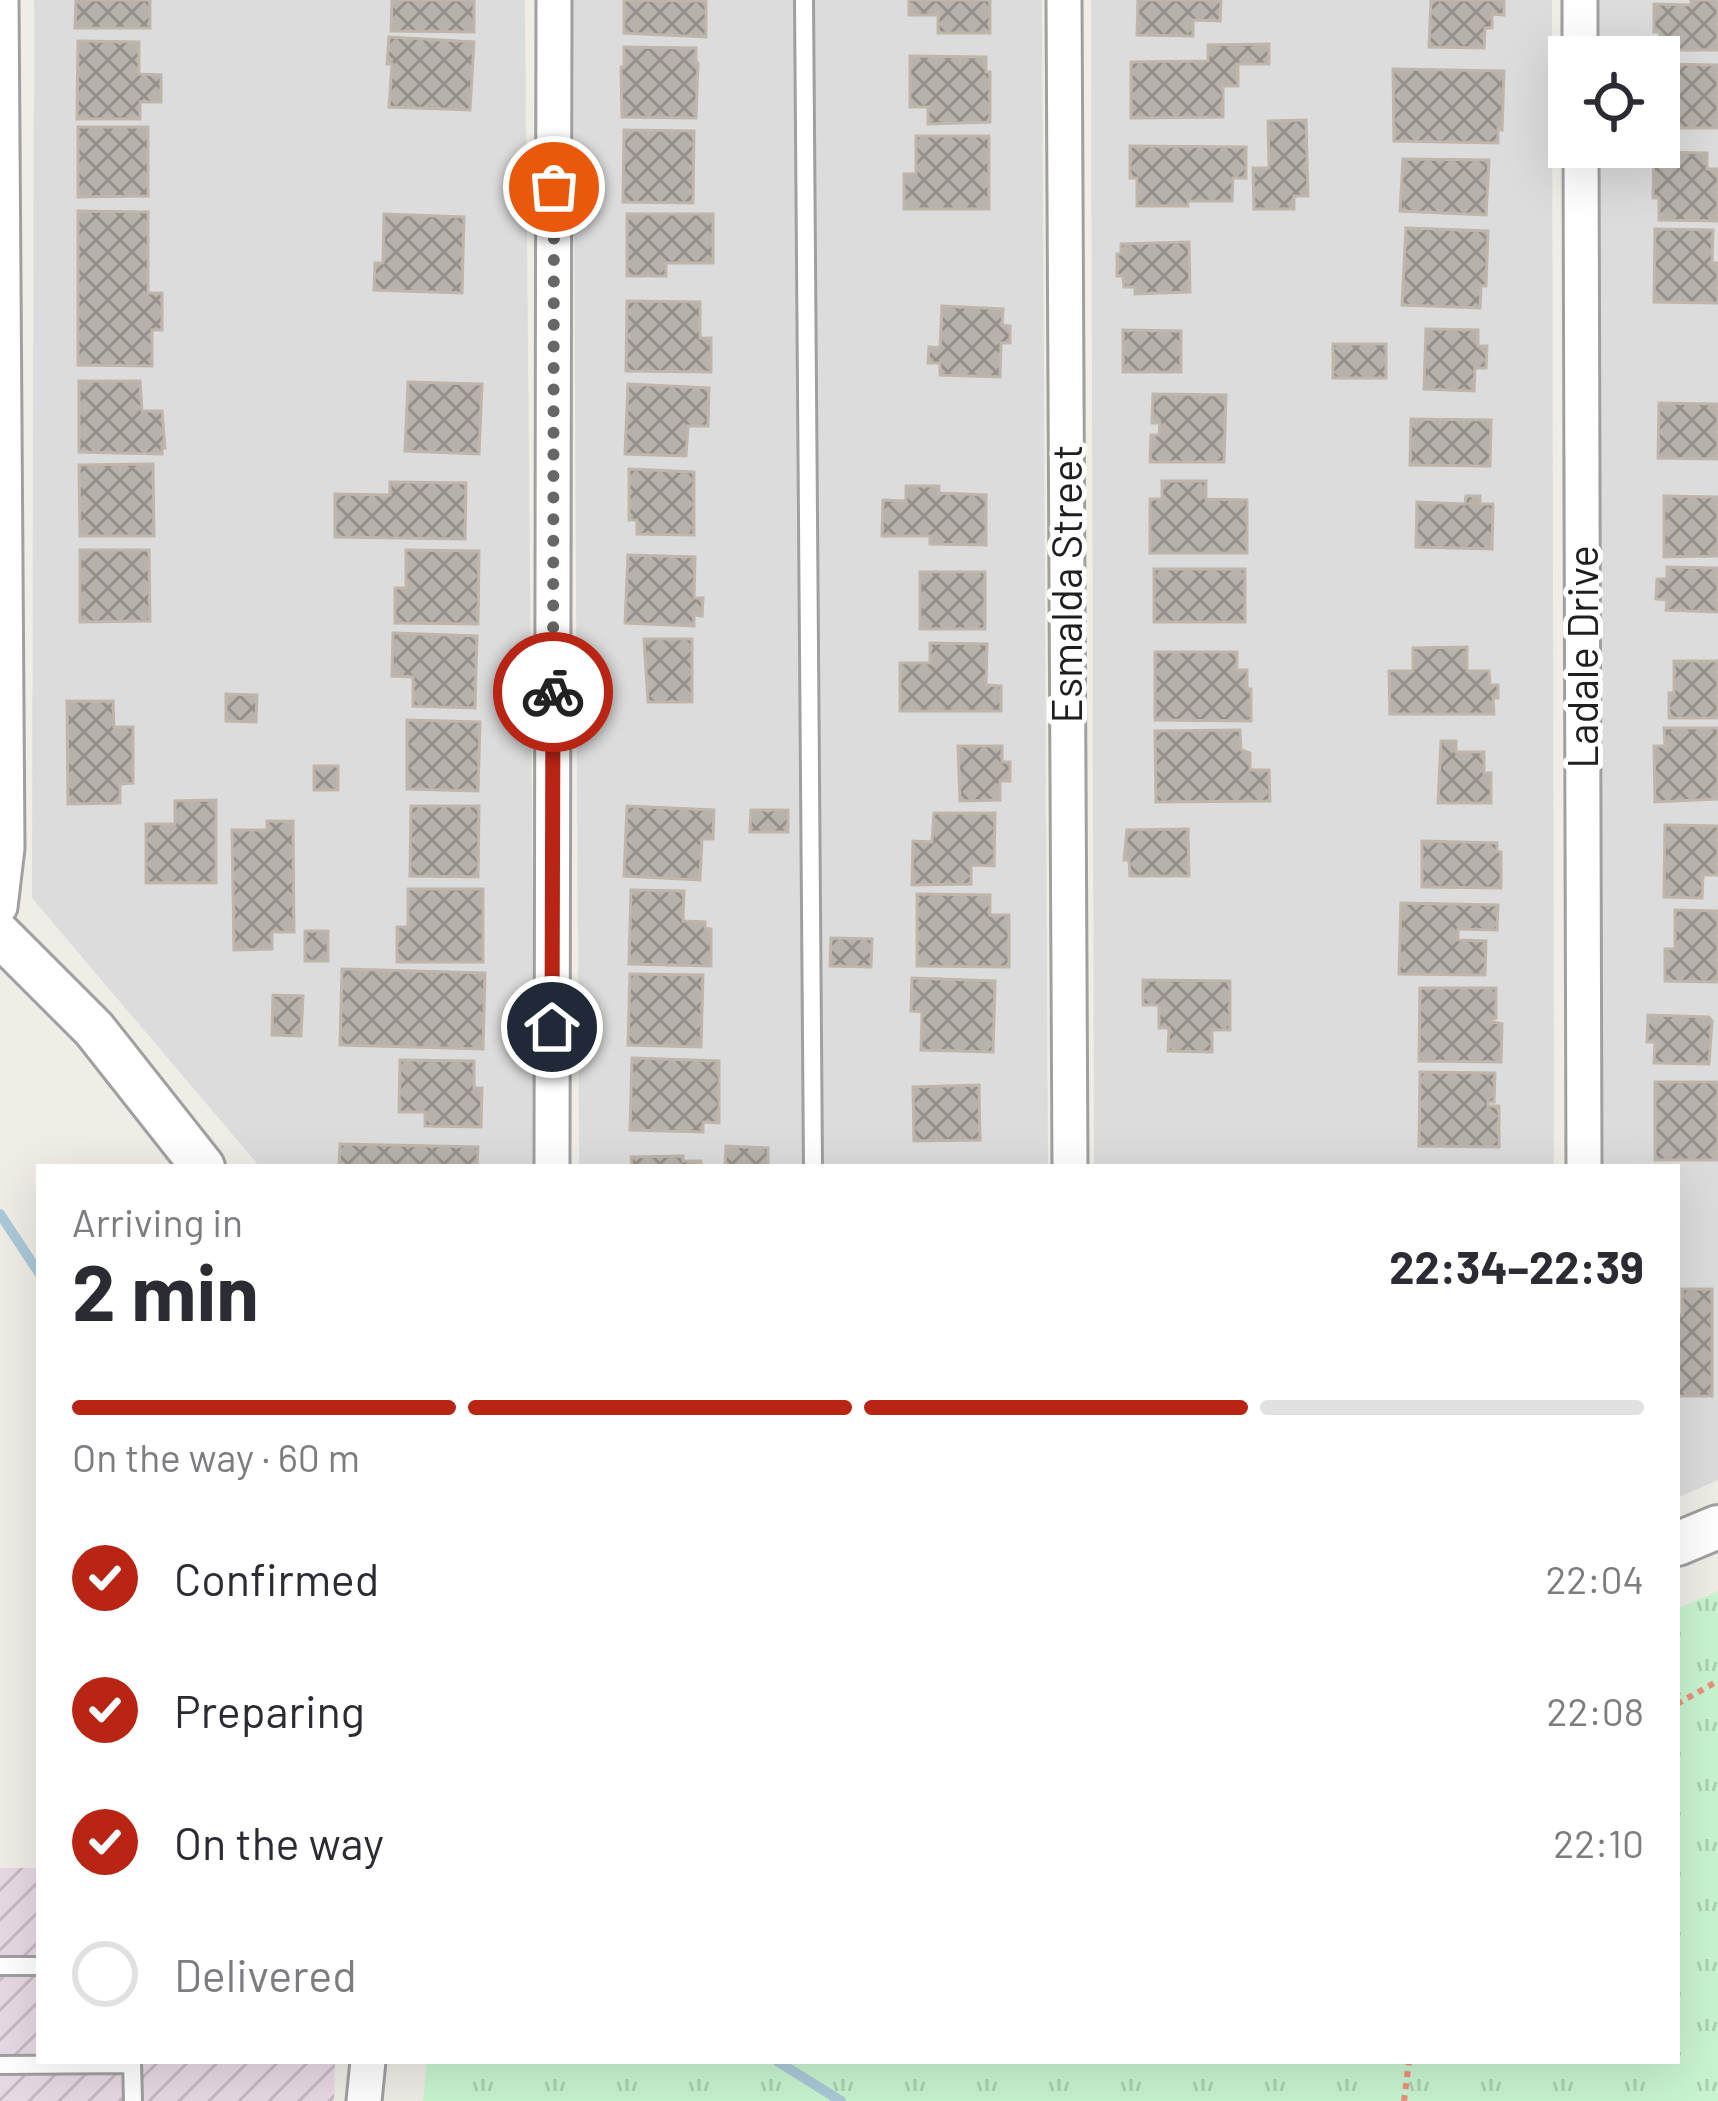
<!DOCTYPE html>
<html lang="en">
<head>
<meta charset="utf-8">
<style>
	:root { --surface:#fff; --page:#f7f7f7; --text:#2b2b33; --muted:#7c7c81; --line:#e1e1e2; --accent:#b92515 }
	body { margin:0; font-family:Barlow,sans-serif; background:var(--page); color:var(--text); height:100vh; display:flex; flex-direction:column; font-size:45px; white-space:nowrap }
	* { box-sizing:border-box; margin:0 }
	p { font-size:39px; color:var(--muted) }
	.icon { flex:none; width:66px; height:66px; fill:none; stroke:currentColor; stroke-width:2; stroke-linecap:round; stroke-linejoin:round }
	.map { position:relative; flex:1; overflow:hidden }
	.details { position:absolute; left:36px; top:1164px; width:1644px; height:900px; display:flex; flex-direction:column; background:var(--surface); border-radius:0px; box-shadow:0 12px 48px #0002 }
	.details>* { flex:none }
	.fabs { position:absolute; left:1548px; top:36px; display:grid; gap:24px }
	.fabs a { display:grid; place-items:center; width:132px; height:132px; border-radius:0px; background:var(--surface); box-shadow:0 12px 48px #0002; font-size:60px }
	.pin { position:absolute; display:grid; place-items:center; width:102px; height:102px; color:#fff; margin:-51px; border:6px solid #fff; border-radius:50%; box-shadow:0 3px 12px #0007 }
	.courier { position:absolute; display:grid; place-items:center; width:120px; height:120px; margin:-60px; border:9px solid #b92515; border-radius:50%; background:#fff; color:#222; box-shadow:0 3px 15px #0007 }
	.head em { font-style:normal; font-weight:700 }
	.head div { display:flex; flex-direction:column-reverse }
	.head { display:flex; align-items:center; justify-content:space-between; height:204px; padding:0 36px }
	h1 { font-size:78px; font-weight:700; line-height:90px }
	.bar { display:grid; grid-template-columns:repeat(4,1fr); gap:18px 12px; align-content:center; height:144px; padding:0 36px }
	.bar i { height:15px; border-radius:9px; background:var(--line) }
	.bar .current { background:var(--accent) }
	.bar p { grid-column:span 4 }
	ol { padding:0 36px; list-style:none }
	li { display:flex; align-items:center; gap:36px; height:132px }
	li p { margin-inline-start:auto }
	li .icon { padding:12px; border-radius:50%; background:var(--accent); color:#fff; stroke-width:4 }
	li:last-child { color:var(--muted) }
	li i { width:66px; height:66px; border:6px solid var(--line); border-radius:50% }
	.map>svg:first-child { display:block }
</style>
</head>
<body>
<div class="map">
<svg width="1718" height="2101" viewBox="0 0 1718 2101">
	<defs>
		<pattern id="industrial-furrows" width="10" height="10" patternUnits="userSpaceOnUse" patternTransform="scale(3)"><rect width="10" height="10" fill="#e7d9e3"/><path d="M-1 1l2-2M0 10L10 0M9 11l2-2" fill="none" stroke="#c6bac2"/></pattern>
		<pattern id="park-tufts" width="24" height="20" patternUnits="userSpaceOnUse" patternTransform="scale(3)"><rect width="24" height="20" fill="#c8f4d0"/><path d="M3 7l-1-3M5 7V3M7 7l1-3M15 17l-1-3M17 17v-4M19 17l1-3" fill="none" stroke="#abd1b2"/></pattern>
		<pattern id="building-cross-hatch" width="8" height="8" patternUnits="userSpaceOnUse" patternTransform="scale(3)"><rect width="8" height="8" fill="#b8b2ac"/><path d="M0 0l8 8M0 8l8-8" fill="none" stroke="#95908b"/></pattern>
	</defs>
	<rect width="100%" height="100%" fill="#efede6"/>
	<!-- residential -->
	<path fill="#dddcdc" d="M34 0H525L535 1167H260L32 898Z
		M573 0H1042L1048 1167H579Z
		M1091 0H1552L1554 1167H1094Z
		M1593 0H1718V1480L1677 1498V1167H1602L1594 147H1659V57H1593Z"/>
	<!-- industrial -->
	<path fill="url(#industrial-furrows)" d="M0 1868H39V2061H335L334 2101H0Z"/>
	<!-- park -->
	<path fill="url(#park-tufts)" d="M1718 1591V2101H423L427 2061H1677V1609Z"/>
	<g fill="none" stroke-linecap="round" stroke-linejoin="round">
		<!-- stream -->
		<path stroke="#abc9d8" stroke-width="10" d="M0 1214 39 1273
			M777 2061 841 2101"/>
	</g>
	<!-- building -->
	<path fill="url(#building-cross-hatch)" stroke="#bfb5aa" stroke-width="3" d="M76 0H150V28H75Z
		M392 0H474V32L391 31Z
		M624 0 706 1V37L624 33Z
		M909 0H990V33H938V15H909Z
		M1138 0H1221L1220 21 1193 20V36L1137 35Z
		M1431 0H1504V15L1492 14V28H1485L1484 48 1429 47Z
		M1691 0H1718V50H1660V32H1654V4L1691 5Z
		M389 37 474 42 470 110 389 107 392 64H387Z
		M78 41 139 42V74L161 75V102H140V119H77Z
		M1269 44V64H1238V86H1223V117L1131 118V62L1208 61V45Z
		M624 47 696 48V63H698L696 118 622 117 621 67H624Z
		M910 56 986 57V72H990V122L928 124V107H910Z
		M1659 64 1718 65V128H1677V109L1659 108Z
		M1393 69 1504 71 1502 130 1498 129V143L1394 141Z
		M1306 120 1308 196H1294V209H1254L1253 168H1269L1268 121Z
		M78 127H148V196L78 197Z
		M624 130 694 131 693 203 623 202Z
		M916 136H989V209H904V174H916Z
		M1130 146 1246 147V178H1233L1232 201H1188V206H1137V178H1130Z
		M1654 152 1707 153V169H1718V221L1659 220V198H1653Z
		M1403 159 1489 160 1486 215 1400 211Z
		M78 211 148 212V293H162V330H152V366L78 365Z
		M384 214 464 217 462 293 374 290 375 263H383Z
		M627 214H713V263H666V276H627Z
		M1406 228 1488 231 1486 286H1481L1480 308 1402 305Z
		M1655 229 1713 230 1712 263H1718V303L1654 302Z
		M1189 242 1190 292 1135 294V287H1124L1123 276H1117V254H1121V244Z
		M627 301 700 302V338H711V372L626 371Z
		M942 306 1003 309 1002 325 1010 326V343H1001L1000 377 940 375V363H928L929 347 940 348Z
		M1426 329 1478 330V346H1487L1486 368H1475L1474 391 1424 389Z
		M1123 330 1181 331V372H1123Z
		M1333 344H1386V378H1333Z
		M79 381H140L142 411H162L165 448H162V454L79 452Z
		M408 382 482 384 479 454 405 451Z
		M628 384 709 388 708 426H688L686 456 625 454Z
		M1153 394 1226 395 1224 462H1150L1151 435H1159L1160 423H1152Z
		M1659 403 1718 404V459L1658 458Z
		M1411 419 1491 420 1490 466 1410 465Z
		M153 464 154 536H80L79 465Z
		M629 469 694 472V535L637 534V520H629Z
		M1162 481H1206V499L1247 500V553H1150V499H1162Z
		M390 482 466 483 465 539 335 537V494L390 495Z
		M906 486H939V493L986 495V545L930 544V536H882L883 500 906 501Z
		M1466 496H1480V504H1493L1492 549 1416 547 1417 502 1465 504Z
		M1664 496 1718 497V556L1664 557Z
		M80 550H149L150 621 80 622Z
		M406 550 479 551 478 624 395 623V588H406Z
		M628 555 695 557 694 598H703L702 616 694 615V626L625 623Z
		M1667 567 1718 568V612L1666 610 1667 600 1656 599 1657 579H1667Z
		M1154 569H1245V622H1154Z
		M920 572H985V629H920Z
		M393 633 477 636 475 708 413 706V677L392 676Z
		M644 639H692V702H648Z
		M930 643 987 644 986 685 1001 686V711H900V663H930Z
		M1467 647V671H1489L1490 685H1498V698H1493L1494 714H1390L1389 671H1413V648Z
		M1155 652H1237V670H1247V689H1251V721L1155 720Z
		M1674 661H1718V718H1669V693H1674Z
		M226 694 257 695 256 722 226 721Z
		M67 701H113L114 727H133V783L120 784V803L68 804Z
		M407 720 480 722 478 791 407 789Z
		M1664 728H1718V799L1655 802 1654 746H1665Z
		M1240 730 1241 750 1250 753V770H1269L1270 801 1156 802 1155 731Z
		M1441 741H1456V752H1484V773H1491V803H1438Z
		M958 746H1002V762H1010V781H1000V800L960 801Z
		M314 766H338V790H314Z
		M216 800V883H146V824H175V801Z
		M411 806H479L478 877 410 876Z
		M627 806 714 810 713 839H702L700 880 624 876Z
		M751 810H788V832H750Z
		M934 813H995L994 866 971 865V884L912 885 913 841 932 842Z
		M267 821H293L294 932H272V949L234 950 232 830H267Z
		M1665 825 1718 826V875H1703L1702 898 1664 897Z
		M1188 829 1189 876H1130L1129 860H1124L1127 830Z
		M1422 841 1497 843V852H1501V888L1422 887Z
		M408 889H483V962H397V927H408Z
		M631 890 684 891 683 921 705 922V928L711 929V966L629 964Z
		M917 894 990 895V915H1009V967L917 966Z
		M1401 903 1498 905 1497 930 1458 929V940L1486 941 1485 975 1399 974Z
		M1675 910 1718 911V982L1665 981V949H1675Z
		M305 931H328V961H305Z
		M831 938 872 939 871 967 830 966Z
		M342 969 485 973 483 1049 340 1045Z
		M630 974 703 975 701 1047 628 1045Z
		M912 978 995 981 993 1052 921 1050 922 1012 911 1011Z
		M1143 980 1230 981V1030H1212V1052L1168 1051 1169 1028H1159V1005H1143Z
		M1420 988H1496V1018L1489 1021 1502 1024 1501 1062 1419 1061Z
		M273 995 303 996 301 1036 272 1035Z
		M1648 1015 1709 1017 1712 1021 1709 1064 1654 1063 1655 1042H1647Z
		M632 1058 719 1061V1123L703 1122V1132L630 1130Z
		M400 1060 474 1061V1088H482L481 1127 425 1126V1112H399Z
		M1420 1072 1495 1073 1494 1102H1488V1106H1499V1147L1419 1146Z
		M1655 1082H1718V1160H1655Z
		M979 1085 980 1140 914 1141 913 1087Z
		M340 1144 478 1147 477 1167H339Z
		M726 1146 768 1148V1167H725Z
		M683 1156V1161H701V1167H632L631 1157Z
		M1682 1289H1712V1396H1677V1315H1682Z"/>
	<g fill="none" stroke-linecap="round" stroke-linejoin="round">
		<defs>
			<path id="service" d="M804 0 813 1167
				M0 1966H39
				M132 2061 133 2101
				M0 2065 132 2064"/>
			<path id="minor" d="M1064 0 1070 1167
				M1580 0V57
				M1581 147 1584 1167
				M0 907 7 848 1 0
				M552 1167 554 0
				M364 2101 368 2061"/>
			<path id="tertiary" d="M0 935 94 1029 203 1167
				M1677 1544 1718 1527"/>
		</defs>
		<!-- service casing -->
		<use href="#service" stroke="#a0a0a0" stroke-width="22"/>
		<!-- minor casing -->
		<use href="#minor" stroke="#a0a0a0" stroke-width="39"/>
		<!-- tertiary casing -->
		<use href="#tertiary" stroke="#a0a0a0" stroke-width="48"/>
		<!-- path -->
		<path stroke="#eb917a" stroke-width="6" stroke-dasharray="6 6" stroke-linecap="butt" d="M1677 1704 1718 1681
			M1404 2101 1409 2061"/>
		<!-- service -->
		<use href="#service" stroke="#fff" stroke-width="16"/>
		<!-- minor -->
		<use href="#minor" stroke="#fff" stroke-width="33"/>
		<!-- tertiary -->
		<use href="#tertiary" stroke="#fff" stroke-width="42"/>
	</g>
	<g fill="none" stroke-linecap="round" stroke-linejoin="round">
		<!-- done -->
		<path stroke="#686765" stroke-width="12" stroke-dasharray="0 21.6" d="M553 692 554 187"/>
		<!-- route -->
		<path stroke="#b92515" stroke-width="15" d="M552 1027 553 692"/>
	</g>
	<g text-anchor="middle" stroke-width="10" stroke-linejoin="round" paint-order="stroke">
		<!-- street labels -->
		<g font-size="42" fill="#1f1f1f" stroke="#fff">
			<text transform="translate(1067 584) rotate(-90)" y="15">Esmalda Street</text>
			<text transform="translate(1583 657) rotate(-90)" y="15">Ladale Drive</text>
		</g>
	</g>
</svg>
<div class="fabs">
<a><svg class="icon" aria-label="locate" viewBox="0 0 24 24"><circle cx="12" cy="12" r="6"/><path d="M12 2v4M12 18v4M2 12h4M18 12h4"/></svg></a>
</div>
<div class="pin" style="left:554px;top:187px;background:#ea580c"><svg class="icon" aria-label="bag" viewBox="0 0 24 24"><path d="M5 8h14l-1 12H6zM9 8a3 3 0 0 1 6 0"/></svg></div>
<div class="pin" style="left:552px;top:1027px;background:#1f2937"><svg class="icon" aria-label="home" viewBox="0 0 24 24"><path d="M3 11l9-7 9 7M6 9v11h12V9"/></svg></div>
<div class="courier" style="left:553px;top:692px"><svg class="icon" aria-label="bike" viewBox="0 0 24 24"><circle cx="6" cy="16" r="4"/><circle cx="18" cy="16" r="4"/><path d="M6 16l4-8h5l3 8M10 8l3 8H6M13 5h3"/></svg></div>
<section class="details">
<div class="head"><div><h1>2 min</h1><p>Arriving in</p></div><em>22:34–22:39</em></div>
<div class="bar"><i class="current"></i><i class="current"></i><i class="current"></i><i></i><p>On the way · 60 m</p></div>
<ol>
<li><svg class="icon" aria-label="check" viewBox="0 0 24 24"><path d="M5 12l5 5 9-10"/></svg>Confirmed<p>22:04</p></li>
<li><svg class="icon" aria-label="check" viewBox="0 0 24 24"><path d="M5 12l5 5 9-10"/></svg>Preparing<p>22:08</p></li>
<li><svg class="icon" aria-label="check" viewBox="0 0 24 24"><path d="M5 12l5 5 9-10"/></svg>On the way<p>22:10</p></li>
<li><i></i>Delivered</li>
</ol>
</section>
</div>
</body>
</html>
